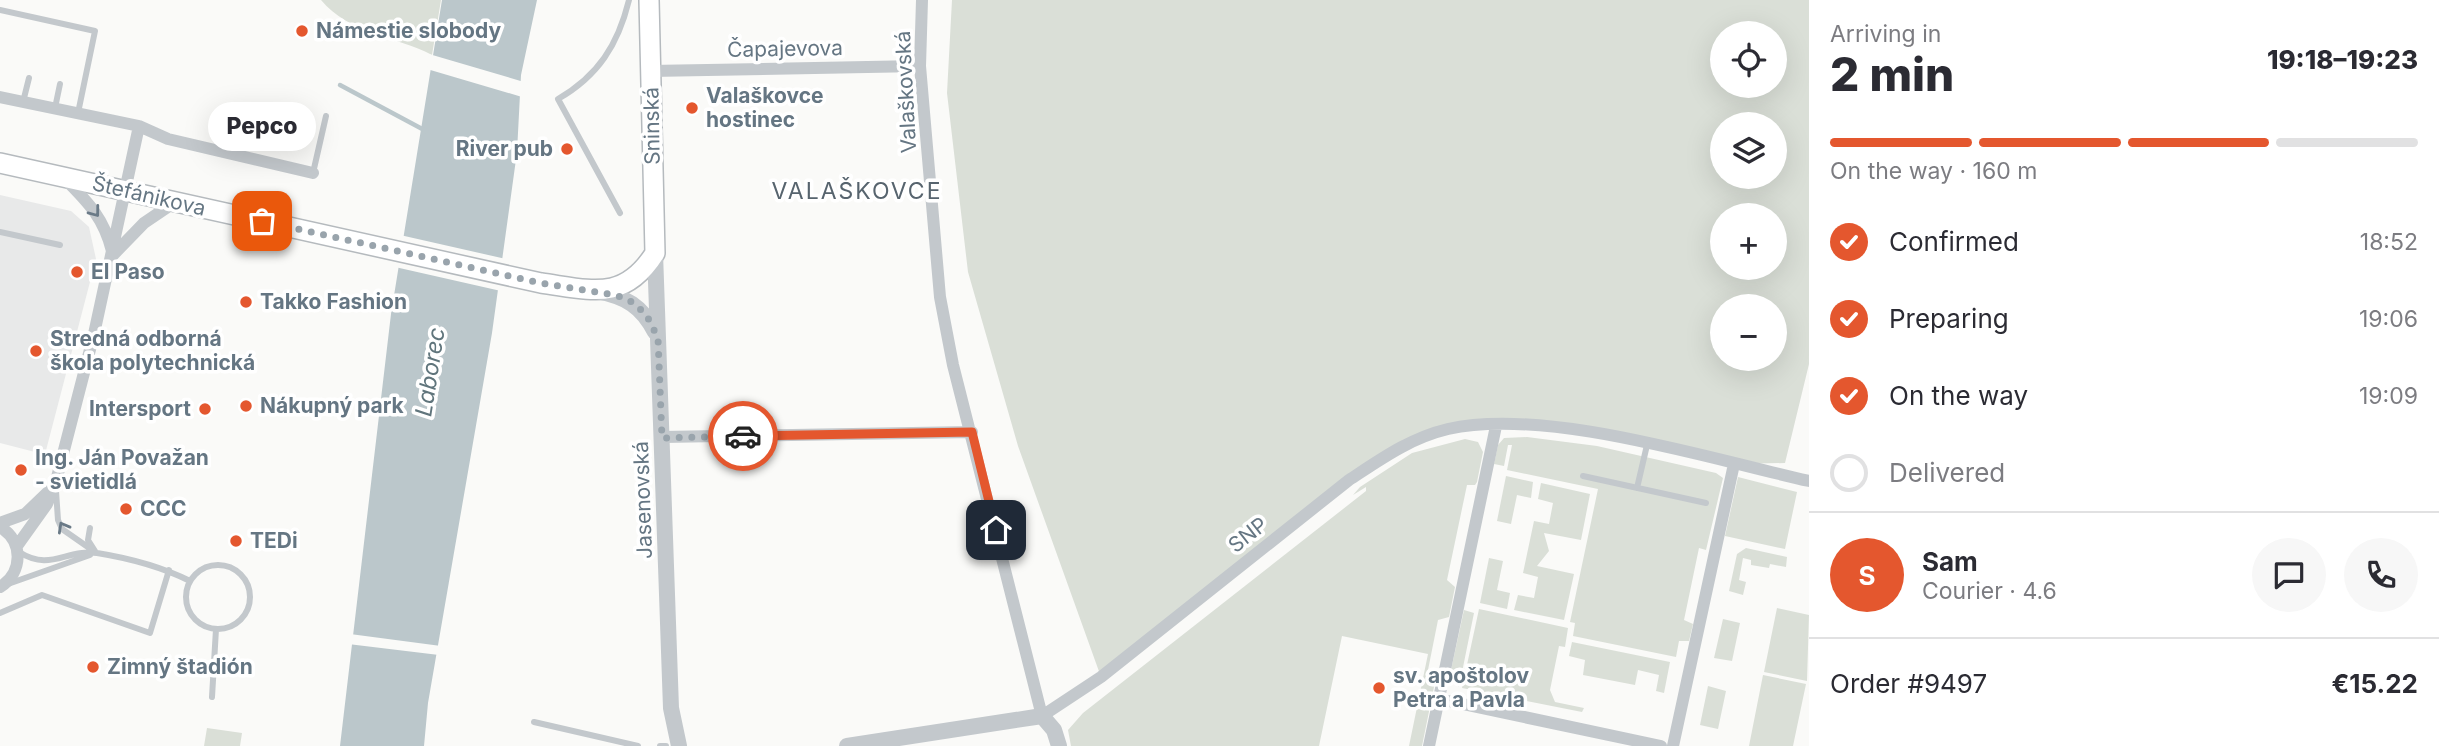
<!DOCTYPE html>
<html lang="en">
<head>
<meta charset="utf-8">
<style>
	:root { --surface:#fff; --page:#f7f7f7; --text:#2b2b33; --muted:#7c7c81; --line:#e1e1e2; --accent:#e4572e }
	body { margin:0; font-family:Inter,sans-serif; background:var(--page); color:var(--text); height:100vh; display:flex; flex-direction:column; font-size:26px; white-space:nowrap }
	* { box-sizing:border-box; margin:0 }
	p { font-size:23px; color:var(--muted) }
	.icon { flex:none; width:38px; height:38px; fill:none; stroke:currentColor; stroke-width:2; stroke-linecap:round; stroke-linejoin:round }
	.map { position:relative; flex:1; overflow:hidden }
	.details { display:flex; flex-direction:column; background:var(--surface); width:630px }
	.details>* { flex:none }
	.controls { position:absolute; left:1710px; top:21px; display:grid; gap:14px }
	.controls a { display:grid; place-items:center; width:77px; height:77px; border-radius:50%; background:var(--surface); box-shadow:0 7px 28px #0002; font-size:35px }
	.pin { position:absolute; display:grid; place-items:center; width:60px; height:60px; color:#fff; margin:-30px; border-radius:14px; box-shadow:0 4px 10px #0006 }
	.courier { position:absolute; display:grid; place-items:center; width:70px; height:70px; margin:-35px; border:5px solid #e4572e; border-radius:50%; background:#fff; color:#222; box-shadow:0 2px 9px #0007 }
	.bubble { position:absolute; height:49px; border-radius:24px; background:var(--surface); box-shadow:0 7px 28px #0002; font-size:23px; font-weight:800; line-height:49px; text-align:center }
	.head em { font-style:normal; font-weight:800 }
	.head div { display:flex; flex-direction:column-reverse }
	.head { display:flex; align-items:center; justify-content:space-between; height:119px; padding:0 21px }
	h1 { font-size:46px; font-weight:800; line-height:52px }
	.bar { display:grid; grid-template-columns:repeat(4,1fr); gap:10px 7px; align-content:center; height:84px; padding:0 21px }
	.bar i { height:9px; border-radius:5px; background:var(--line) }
	.bar .selected { background:var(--accent) }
	.bar p { grid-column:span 4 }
	.line { display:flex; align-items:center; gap:18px; padding:0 21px; border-top:2px solid var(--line) }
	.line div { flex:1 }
	.round { display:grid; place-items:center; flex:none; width:74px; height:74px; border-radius:37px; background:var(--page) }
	ol { padding:0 21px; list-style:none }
	li { display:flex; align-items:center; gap:21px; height:77px }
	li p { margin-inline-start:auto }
	li .icon { padding:7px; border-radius:50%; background:var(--accent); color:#fff; stroke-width:4 }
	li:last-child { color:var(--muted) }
	li i { width:38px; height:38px; border:4px solid var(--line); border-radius:50% }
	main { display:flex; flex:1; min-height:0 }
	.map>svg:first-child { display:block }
</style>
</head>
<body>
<main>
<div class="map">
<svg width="1809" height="746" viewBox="0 0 1809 746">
	<rect width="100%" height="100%" fill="#fafaf8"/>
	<!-- built -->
	<path fill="#e8e9e9" d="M0 195 71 211 89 227 96 259 44 458 34 455 35 452 0 443Z"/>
	<!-- grass -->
	<path fill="#dadfd7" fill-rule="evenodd" d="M321 0H441L432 55C396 36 349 34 321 0Z
		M952 0H1809V364L1785 463 1734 464 1576 431 1475 426 1392 451 1101 677 1018 446 968 272 947 93ZM1722 33H1774V86H1722ZM1722 124H1774V177H1722ZM1722 215H1774V268H1722ZM1722 306H1774V359H1722Z
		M1527 437 1597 446 1716 473 1723 478 1706 550 1699 548 1684 620 1693 624 1689 641H1679L1676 657 1573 636 1575 623 1570 622 1598 489 1507 470 1512 445H1508L1504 466 1494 464 1498 445 1504 438Z
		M1465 439 1478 442 1483 452 1477 482 1475 485H1467L1447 580 1455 587 1449 617 1438 620 1428 670 1436 677 1422 746H1409L1428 654 1342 636 1319 746H1071L1068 730 1083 713 1366 491V487L1353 495 1360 487 1412 453Z
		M1506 476 1533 482 1531 498 1517 495 1511 524 1497 521Z
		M1738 477 1797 492 1785 549 1725 536Z
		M1541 483 1590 494 1581 540 1544 533 1549 551 1537 566 1574 574 1564 620 1514 610 1518 595 1534 598 1538 577 1523 573 1534 521 1549 524 1553 503 1538 499Z
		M1746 548 1787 557 1786 567 1770 564 1769 568 1751 565V560L1743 558 1739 580 1746 582 1743 595 1729 591 1737 554Z
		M1489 558 1503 561 1497 590 1510 593 1507 609 1480 603Z
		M1777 608 1809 615 1807 681 1764 672Z
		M1479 609 1568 628 1565 647 1559 646 1550 690 1555 702 1584 708 1582 712 1462 688Z
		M1464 610 1474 613 1459 687 1452 678 1451 670Z
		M1723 619 1740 623 1732 661 1714 658Z
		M1572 642 1670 662 1664 693 1656 691 1659 675 1638 670 1635 685 1583 675 1585 660 1569 656Z
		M1763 675 1806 684 1793 746H1749Z
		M1708 686 1726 691 1718 729 1700 725Z
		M207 728 242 733 240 746H204Z"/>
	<!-- water -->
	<path fill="#bbc7cb" d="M442 0H537L521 75 517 152 492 333 428 703 424 746H340L391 314Z"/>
	<!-- pier -->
	<path fill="#fafaf8" d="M429 54 524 82 522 97 427 69Z
		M400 235 506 259 501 291 395 267Z
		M350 634 441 646 439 655 348 644Z"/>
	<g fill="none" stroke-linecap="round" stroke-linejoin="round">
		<!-- stream -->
		<path stroke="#bbc7cb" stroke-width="4.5" d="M340 85 426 131"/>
		<defs>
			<path id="primary" d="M0 163 541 283C592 290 624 302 655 253L649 0"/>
		</defs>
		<!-- primary casing -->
		<use href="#primary" stroke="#b5babe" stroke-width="22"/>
		<!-- service -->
		<path stroke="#c3c8cc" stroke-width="6" d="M0 10 95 31 78 113
			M23 102 29 78
			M55 108 60 84
			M313 173 326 116
			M620 213 558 99C598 76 618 45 629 0
			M0 232 60 245
			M95 334 120 341
			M1583 476 1706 503
			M1637 488 1647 445
			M56 491 58 520 62 529 95 552
			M90 528 88 540 95 551
			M19 552C51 572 65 549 97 553 128 558 162 567 190 581
			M186 597a32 32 0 1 1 64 0a32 32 0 1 1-64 0Z
			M8 584 90 555
			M0 613 42 595 150 633 169 570
			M212 697 216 629
			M534 722 638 746
			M660 746H666"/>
		<!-- minor -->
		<path stroke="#c3c8cc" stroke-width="12" d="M922 0 920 66 940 297 953 365 1042 716 1101 677 1349 480C1381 459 1410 438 1448 429 1546 407 1710 459 1809 481
			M650 71 920 66
			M0 97 139 126 168 139 313 173
			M66 180C89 203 104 219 112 251
			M113 255 144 223 175 202
			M662 437 972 432
			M0 523 25 514 50 490
			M0 527C24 541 23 573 0 587
			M17 546 47 504 55 485 94 334 139 126
			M1439 699 1661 746
			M1429 746 1496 426
			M1673 746 1734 464"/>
		<!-- tertiary -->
		<path stroke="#c3c8cc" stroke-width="16" d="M655 253 671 708 679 746
			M597 291C626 297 642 306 655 332
			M847 746 1042 716 1054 730 1059 746"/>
		<!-- primary -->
		<use href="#primary" stroke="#fff" stroke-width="19"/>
	</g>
	<!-- one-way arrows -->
	<defs><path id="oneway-chevron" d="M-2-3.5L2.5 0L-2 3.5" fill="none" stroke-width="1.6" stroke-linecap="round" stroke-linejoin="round" transform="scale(1.75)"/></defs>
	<g stroke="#6a7a87">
		<use href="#oneway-chevron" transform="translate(95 212) rotate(53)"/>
		<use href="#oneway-chevron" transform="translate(63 527) rotate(-119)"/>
	</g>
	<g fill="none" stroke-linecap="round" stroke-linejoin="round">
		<!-- done -->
		<path stroke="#99a4ac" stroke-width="7" stroke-dasharray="0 12.6" d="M262 221 541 283 615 295 629 300 646 314 658 338 662 438 743 436"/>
		<!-- route -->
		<path stroke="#e4572e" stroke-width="9" d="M743 436 972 432 996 530"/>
	</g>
	<!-- markers -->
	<g fill="#e4572e" stroke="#fff" stroke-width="2.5">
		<circle cx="302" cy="31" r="7"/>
		<circle cx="692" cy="108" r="7"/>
		<circle cx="567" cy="149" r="7"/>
		<circle cx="77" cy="272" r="7"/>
		<circle cx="246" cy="302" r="7"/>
		<circle cx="36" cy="351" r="7"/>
		<circle cx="246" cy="406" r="7"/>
		<circle cx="205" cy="409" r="7"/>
		<circle cx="21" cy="470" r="7"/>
		<circle cx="126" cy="509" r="7"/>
		<circle cx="236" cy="541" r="7"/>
		<circle cx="93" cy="667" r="7"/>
		<circle cx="1379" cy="688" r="7"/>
	</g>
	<g text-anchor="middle" stroke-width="7" stroke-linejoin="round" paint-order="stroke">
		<!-- poi labels -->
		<g font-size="21" font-weight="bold" fill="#657683" stroke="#fff" text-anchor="start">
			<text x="316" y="38">Námestie slobody</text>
			<text x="706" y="103">Valaškovce<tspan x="706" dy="24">hostinec</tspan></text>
			<text x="553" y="156" text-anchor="end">River pub</text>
			<text x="91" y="279">El Paso</text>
			<text x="260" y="309">Takko Fashion</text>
			<text x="50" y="346">Stredná odborná<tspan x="50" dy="24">škola polytechnická</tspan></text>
			<text x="260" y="413">Nákupný park</text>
			<text x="191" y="416" text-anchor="end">Intersport</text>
			<text x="35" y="465">Ing. Ján Považan<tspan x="35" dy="24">- svietidlá</tspan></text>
			<text x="140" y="516">CCC</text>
			<text x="250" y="548">TEDi</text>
			<text x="107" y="674">Zimný štadión</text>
			<text x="1393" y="683">sv. apoštolov<tspan x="1393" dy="24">Petra a Pavla</tspan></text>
		</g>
		<!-- street labels -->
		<g font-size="21" fill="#657683" stroke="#fff">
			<text transform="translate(785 49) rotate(-1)" y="7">Čapajevova</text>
			<text transform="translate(906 92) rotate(-93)" y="7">Valaškovská</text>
			<text transform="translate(652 126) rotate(-91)" y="7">Sninská</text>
			<text transform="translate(149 196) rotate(13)" y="7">Štefánikova</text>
			<text transform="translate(643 500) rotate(-92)" y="7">Jasenovská</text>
			<text transform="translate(1248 535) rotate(-38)" y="7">SNP</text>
		</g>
		<!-- neighbourhood labels -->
		<g font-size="23" letter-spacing="2" fill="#57646e" stroke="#fff">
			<text x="857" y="199">VALAŠKOVCE</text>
		</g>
		<!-- water labels -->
		<g font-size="23" font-style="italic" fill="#60757c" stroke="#fff">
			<text transform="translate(430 372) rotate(-81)" y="8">Laborec</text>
		</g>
	</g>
</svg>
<div class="controls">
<a><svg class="icon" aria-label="locate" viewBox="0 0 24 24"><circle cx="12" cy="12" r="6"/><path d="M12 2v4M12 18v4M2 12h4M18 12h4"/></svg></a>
<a><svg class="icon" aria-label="layers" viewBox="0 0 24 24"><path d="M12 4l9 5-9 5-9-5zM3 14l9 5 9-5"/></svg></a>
<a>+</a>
<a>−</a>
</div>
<div class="pin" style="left:262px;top:221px;background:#ea580c"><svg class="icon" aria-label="bag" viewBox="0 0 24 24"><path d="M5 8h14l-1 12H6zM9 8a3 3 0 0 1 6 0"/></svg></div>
<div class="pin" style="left:996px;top:530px;background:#1f2937"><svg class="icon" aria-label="home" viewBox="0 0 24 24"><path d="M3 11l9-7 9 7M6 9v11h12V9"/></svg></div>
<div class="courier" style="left:743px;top:436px"><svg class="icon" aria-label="car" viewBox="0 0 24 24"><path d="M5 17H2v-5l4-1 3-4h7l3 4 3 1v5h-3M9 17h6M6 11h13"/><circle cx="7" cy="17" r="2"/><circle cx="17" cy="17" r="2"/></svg></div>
<div class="bubble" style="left:208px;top:102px;width:108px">Pepco</div>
</div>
<section class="details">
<div class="head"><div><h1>2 min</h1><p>Arriving in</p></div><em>19:18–19:23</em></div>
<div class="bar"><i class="selected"></i><i class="selected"></i><i class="selected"></i><i></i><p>On the way · 160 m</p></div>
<ol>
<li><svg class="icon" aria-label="check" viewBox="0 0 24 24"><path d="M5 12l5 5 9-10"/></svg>Confirmed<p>18:52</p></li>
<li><svg class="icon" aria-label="check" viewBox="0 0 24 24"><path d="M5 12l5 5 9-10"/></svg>Preparing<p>19:06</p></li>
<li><svg class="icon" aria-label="check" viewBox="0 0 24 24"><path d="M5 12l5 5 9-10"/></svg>On the way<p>19:09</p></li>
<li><i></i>Delivered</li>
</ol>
<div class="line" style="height:126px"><b class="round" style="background:var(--accent);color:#fff">S</b><div><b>Sam</b><p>Courier · 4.6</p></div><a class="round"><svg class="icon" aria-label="chat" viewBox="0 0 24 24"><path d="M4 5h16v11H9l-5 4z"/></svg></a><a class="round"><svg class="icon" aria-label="phone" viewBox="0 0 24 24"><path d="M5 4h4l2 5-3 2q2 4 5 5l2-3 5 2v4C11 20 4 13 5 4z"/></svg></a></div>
<div class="line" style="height:91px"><div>Order #9497</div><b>€15.22</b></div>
</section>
</main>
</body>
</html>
